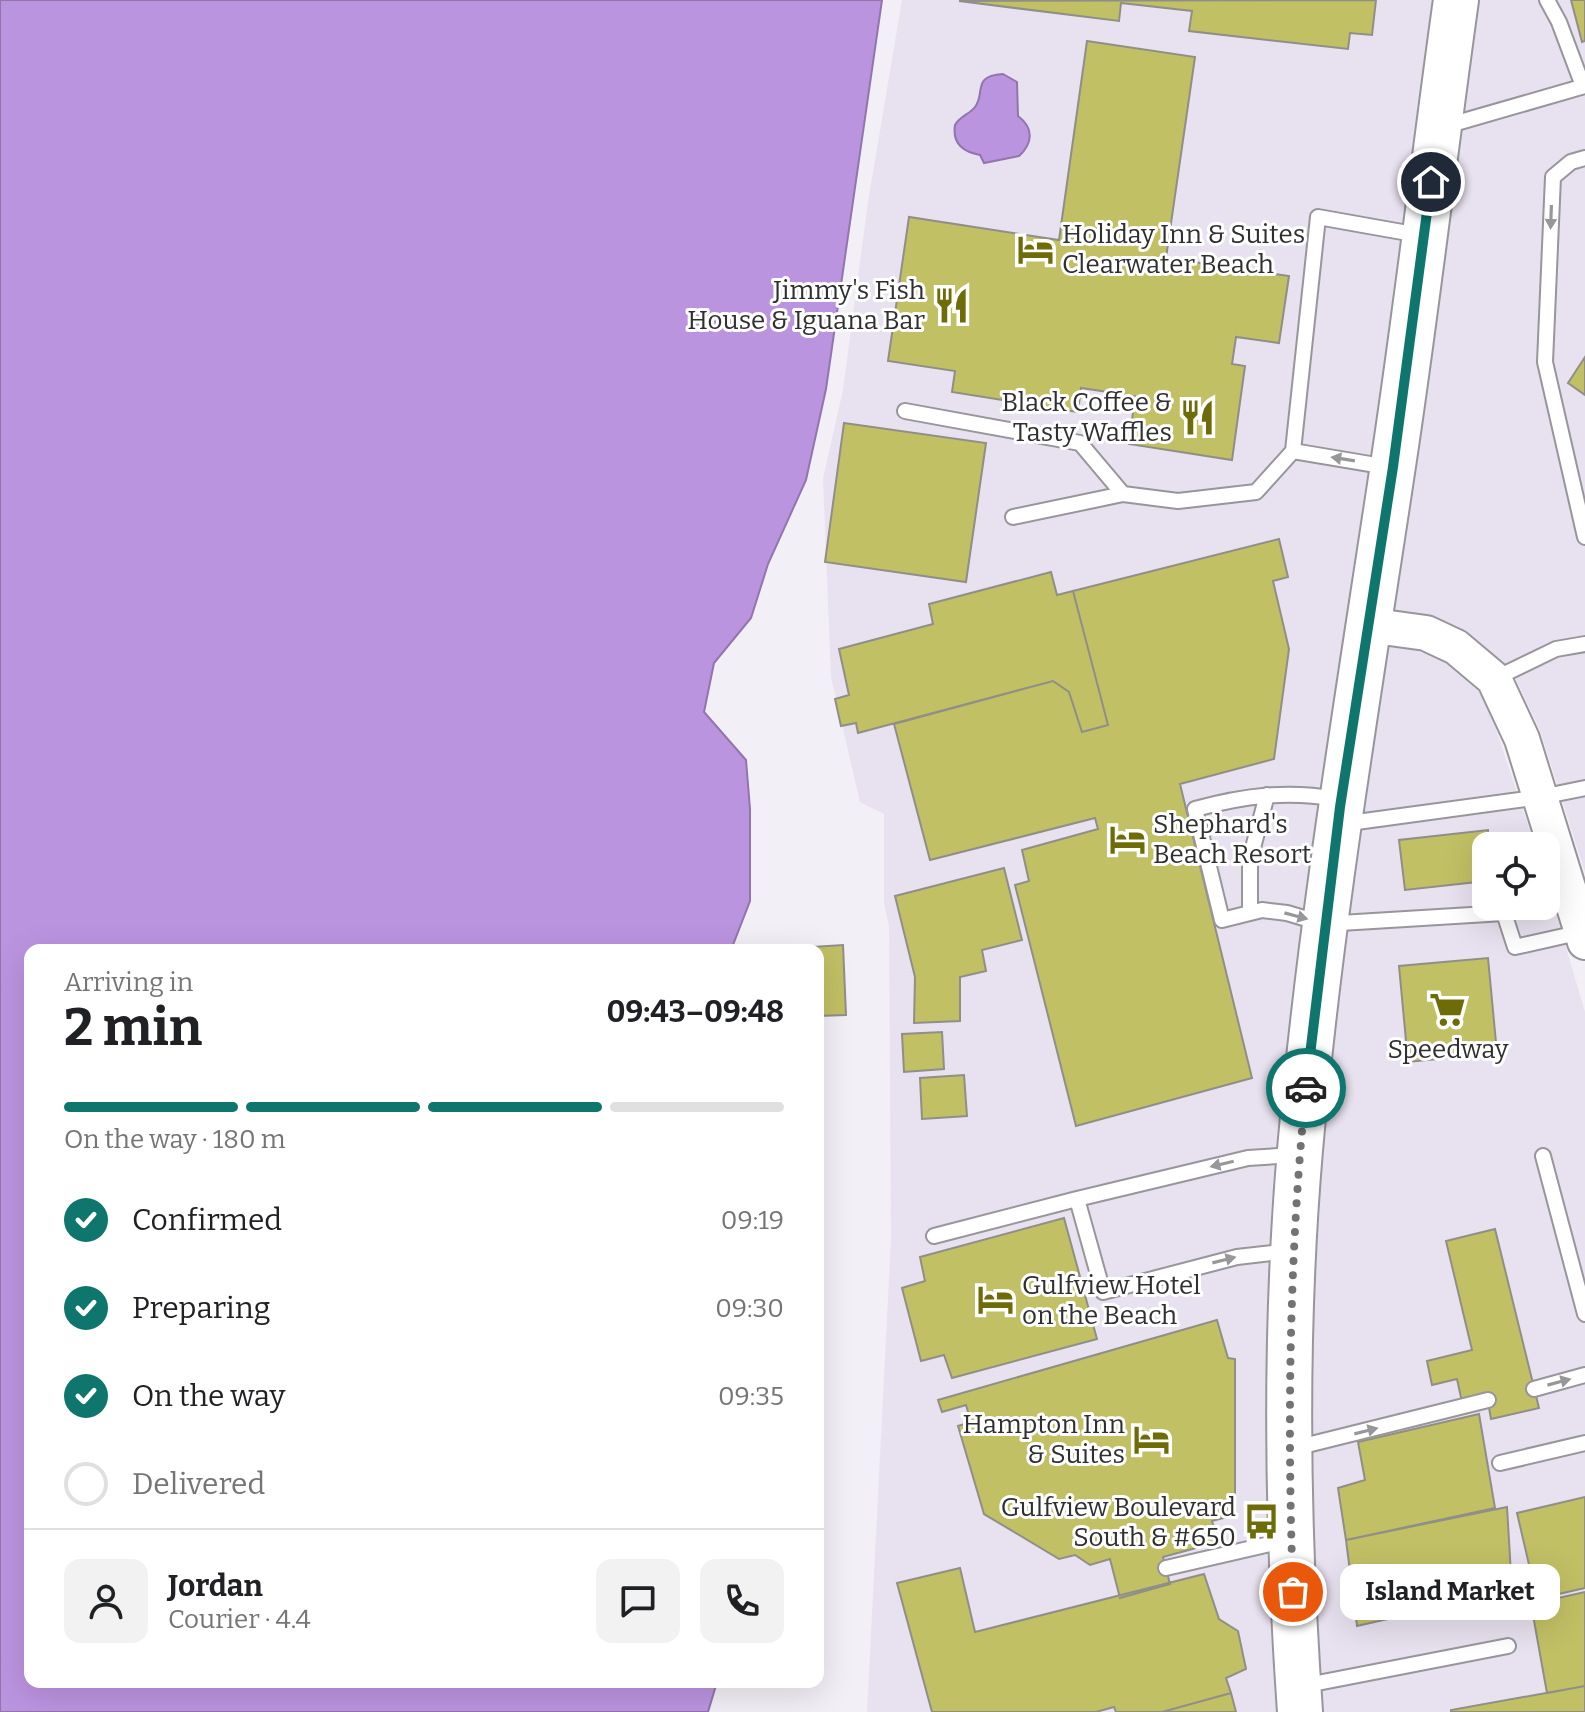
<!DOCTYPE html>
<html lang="en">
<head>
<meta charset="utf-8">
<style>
	:root { --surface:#fff; --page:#f2f2f2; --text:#202124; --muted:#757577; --line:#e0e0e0; --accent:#0f766e }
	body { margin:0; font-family:Bitter,serif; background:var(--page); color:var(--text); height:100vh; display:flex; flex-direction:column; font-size:30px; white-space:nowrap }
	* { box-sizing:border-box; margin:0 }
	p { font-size:26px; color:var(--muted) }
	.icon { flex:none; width:44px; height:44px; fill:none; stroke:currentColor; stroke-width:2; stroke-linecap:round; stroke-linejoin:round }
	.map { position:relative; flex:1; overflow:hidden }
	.panel { position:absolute; left:24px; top:944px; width:800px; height:744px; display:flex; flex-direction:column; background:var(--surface); border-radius:16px; box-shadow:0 8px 32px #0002 }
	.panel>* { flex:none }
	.tools { position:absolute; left:1472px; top:832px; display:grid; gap:16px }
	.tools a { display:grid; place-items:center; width:88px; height:88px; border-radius:16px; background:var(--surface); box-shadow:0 8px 32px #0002; font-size:40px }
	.pin { position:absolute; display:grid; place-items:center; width:68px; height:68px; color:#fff; margin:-34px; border:4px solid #fff; border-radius:50%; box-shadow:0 2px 8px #0007 }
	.courier { position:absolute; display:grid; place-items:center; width:80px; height:80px; margin:-40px; border:6px solid #0f766e; border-radius:50%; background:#fff; color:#222; box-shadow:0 2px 10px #0007 }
	.bubble { position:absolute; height:56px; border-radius:16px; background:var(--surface); box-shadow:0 8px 32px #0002; font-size:26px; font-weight:700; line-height:56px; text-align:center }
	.headline em { font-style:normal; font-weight:700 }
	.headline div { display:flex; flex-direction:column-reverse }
	.headline { display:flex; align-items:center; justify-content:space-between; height:136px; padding:0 40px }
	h1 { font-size:52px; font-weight:700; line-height:60px }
	.bar { display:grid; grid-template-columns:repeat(4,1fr); gap:12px 8px; align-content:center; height:96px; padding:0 40px }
	.bar i { height:10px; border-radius:6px; background:var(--line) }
	.bar .on { background:var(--accent) }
	.bar p { grid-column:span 4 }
	.line { display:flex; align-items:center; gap:20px; padding:0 40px; border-top:2px solid var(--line) }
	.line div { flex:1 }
	.round { display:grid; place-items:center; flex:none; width:84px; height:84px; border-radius:16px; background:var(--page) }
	ol { padding:0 40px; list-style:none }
	li { display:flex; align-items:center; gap:24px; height:88px }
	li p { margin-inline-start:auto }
	li .icon { padding:8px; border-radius:50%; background:var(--accent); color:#fff; stroke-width:4 }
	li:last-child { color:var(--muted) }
	li i { width:44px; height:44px; border:4px solid var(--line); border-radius:50% }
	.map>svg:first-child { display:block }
</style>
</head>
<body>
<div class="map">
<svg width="1585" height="1712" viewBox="0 0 1585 1712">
	<rect width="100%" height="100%" fill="#f2eff6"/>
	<!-- built -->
	<path fill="#e8e1ef" d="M902 0H1437L1349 623 1280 1712H867L891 1240 889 926 884 903V814L860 802 831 677 823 479 843 390 868 202Z
		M1476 0H1585V872L1540 730 1511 669 1465 630 1433 616 1390 609Z
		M1385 645 1418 651 1444 662 1478 691 1490 711 1535 846H1486V906H1546V880L1585 1012V1712H1320L1310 1508V1352L1319 1153 1336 978Z"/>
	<!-- water -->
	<path fill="#bb94e0" stroke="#9175ab" stroke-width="2" d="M0 0H882L826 389 806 480 768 564 751 618 714 663 704 712 746 760 750 809V901L731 950H30V1682H717L708 1712H0Z
		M1003 74 1017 82 1018 116C1034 128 1033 143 1019 156L984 163 980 155C963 152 952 144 955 125 960 116 970 114 975 107 986 93 971 76 1003 74Z"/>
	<!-- building -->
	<path fill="#c2c065" stroke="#8f8f88" stroke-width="2" d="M1376 0 1372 35 1350 33 1348 49 1189 31 1192 11 1121 3 1119 21 959 1Z
		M1571 0H1585V41L1582 42Z
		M1087 41 1195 57 1166 258 1289 276 1279 343 1236 337 1232 364 1245 366 1232 460 1129 444 1135 396 1081 388 1078 412 952 392 955 371 888 361 909 217 1059 240Z
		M1585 357V395L1568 383Z
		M844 423 986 443 966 582 825 562Z
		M1279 539 1288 577 1273 581 1289 649 1274 759 1180 784 1252 1078 1076 1126 1015 885 1029 881 1022 850 1098 829 1095 818 930 860 894 724 1053 681 1069 692 1082 732 1108 725 1073 591Z
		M1051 572 1057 595 1073 591 1108 725 1082 732 1069 692 1053 681 858 733 856 723 841 726 835 699 849 695 839 649 933 624 929 604Z
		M1488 830 1486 881 1405 890 1399 840Z
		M1004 868 1022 940 982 950 986 971 960 977V1021L914 1023 915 977 895 896Z
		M843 945 846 1015 818 1016V950L796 948Z
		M1488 958 1497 1053 1408 1062 1399 966Z
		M942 1032 944 1069 904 1072 902 1034Z
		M964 1075 967 1116 922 1119 920 1078Z
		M1064 1218 1097 1339 952 1378 944 1355 921 1361 902 1288 925 1281 920 1257Z
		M1495 1229 1539 1408 1491 1419 1487 1396 1462 1402 1457 1379 1432 1385 1427 1361 1472 1350 1446 1241Z
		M1217 1320 1228 1358 1235 1359V1515L1212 1521 1218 1542 1163 1557 1170 1584 1120 1598 1110 1559 1090 1565 1075 1555 1059 1559 984 1514 958 1426 971 1422 966 1405 942 1412 938 1400Z
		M1479 1414 1495 1508 1346 1540 1338 1488 1365 1480 1358 1442Z
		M1585 1497V1588L1537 1599 1517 1513Z
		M1507 1507 1512 1591 1357 1626 1346 1540Z
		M960 1568 975 1632 1204 1574 1219 1619 1238 1631 1246 1669 1226 1678 1231 1693 1162 1712H1116L1114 1707 1096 1712H932L897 1583Z
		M1585 1592V1686L1547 1693 1531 1604Z
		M1585 1686V1712H1451V1710Z
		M1231 1693 1236 1712H1162Z"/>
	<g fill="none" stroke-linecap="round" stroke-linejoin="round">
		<defs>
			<path id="service" d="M1547 0 1559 22 1583 86
				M1446 126 1585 86
				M1585 158 1571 162 1553 177 1545 362 1585 537
				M905 411 1080 443 1123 494
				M1293 451 1388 467
				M1013 517 1123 494 1178 501 1256 492 1293 451 1318 217 1419 235
				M1494 679 1556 649 1585 644
				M1336 799C1287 790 1243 796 1195 809L1222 920 1262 910 1287 913 1324 924 1504 913 1515 947 1582 932
				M1342 824 1541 797 1585 788
				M1250 913V859L1267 795
				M1543 1156 1585 1314
				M934 1236 1077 1199
				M1289 1251 1237 1257 1103 1292 1077 1199 1248 1158 1295 1155
				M1534 1389 1585 1375
				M1295 1448 1488 1400
				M1500 1463 1585 1443
				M1166 1568 1287 1540
				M1302 1686 1508 1646"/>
			<path id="tertiary" d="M1368 625 1426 633 1456 647 1494 679 1522 739 1585 942"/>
			<path id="primary" d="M1300 1712C1287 1526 1284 1336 1300 1150 1320 922 1358 698 1392 472 1416 315 1434 157 1456 0"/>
		</defs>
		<!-- service casing -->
		<use href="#service" stroke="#98959b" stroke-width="18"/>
		<!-- tertiary casing -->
		<use href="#tertiary" stroke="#98959b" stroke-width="38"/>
		<!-- primary casing -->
		<use href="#primary" stroke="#98959b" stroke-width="48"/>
		<!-- service -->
		<use href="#service" stroke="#fff" stroke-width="14"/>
		<!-- tertiary -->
		<use href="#tertiary" stroke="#fff" stroke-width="34"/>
		<!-- primary -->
		<use href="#primary" stroke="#fff" stroke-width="44"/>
	</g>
	<!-- one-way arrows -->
	<defs><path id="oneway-solid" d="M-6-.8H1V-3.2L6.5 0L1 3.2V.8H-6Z" transform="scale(2)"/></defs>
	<g fill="#979698">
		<use href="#oneway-solid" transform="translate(1551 217) rotate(92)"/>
		<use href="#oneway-solid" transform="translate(1343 459) rotate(-171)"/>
		<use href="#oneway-solid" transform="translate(1296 916) rotate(15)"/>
		<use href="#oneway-solid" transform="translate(1222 1164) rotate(167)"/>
		<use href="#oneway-solid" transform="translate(1224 1260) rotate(-14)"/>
		<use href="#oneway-solid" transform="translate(1559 1382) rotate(-15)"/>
		<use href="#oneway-solid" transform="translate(1366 1431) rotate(-14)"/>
	</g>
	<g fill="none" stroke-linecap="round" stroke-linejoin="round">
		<!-- done -->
		<path stroke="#737275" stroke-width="8" stroke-dasharray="0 14.4" d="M1293 1592C1287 1424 1289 1255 1306 1088"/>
		<!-- route -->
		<path stroke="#0f766e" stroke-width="10" d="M1306 1088 1340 807 1393 467 1431 182"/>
	</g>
	<!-- icons -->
	<defs>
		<symbol id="hotel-bare" viewBox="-9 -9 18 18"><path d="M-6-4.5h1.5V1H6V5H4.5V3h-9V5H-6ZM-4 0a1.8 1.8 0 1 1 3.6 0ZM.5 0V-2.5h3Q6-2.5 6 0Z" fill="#6e6b09" stroke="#fff" stroke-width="2.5" paint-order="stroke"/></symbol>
		<symbol id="restaurant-bare" viewBox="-9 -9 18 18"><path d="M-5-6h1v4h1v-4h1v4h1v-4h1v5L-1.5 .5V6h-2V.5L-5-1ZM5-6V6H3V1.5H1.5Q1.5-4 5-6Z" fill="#6e6b09" stroke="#fff" stroke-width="2.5" paint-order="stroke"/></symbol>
		<symbol id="supermarket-bare" viewBox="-9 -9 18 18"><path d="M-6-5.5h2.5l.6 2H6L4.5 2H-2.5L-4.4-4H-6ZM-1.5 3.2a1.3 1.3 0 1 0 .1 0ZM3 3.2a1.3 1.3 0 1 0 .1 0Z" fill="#6e6b09" stroke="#fff" stroke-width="2.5" paint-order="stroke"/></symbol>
		<symbol id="bus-bare" viewBox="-9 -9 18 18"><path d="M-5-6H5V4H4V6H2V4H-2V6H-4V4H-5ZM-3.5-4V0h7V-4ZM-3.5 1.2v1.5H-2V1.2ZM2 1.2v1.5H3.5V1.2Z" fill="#6e6b09" stroke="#fff" stroke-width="2.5" paint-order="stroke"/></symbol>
	</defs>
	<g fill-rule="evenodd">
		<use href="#hotel-bare" x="1010" y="224" width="51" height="51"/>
		<use href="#restaurant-bare" x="926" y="280" width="51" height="51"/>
		<use href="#restaurant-bare" x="1172" y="392" width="51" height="51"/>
		<use href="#hotel-bare" x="1102" y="814" width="51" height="51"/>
		<use href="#supermarket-bare" x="1422" y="984" width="51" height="51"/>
		<use href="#hotel-bare" x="970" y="1274" width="51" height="51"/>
		<use href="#hotel-bare" x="1126" y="1414" width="51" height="51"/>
		<use href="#bus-bare" x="1236" y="1496" width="51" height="51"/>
	</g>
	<g text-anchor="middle" stroke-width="6" stroke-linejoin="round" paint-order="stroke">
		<!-- poi labels -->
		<g font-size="26" fill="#2f2e30" stroke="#fff" text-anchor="end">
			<text x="1062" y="243" text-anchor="start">Holiday Inn &amp; Suites<tspan x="1062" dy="30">Clearwater Beach</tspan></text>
			<text x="925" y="299">Jimmy's Fish<tspan x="925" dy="30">House &amp; Iguana Bar</tspan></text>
			<text x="1172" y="411">Black Coffee &amp;<tspan x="1172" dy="30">Tasty Waffles</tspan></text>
			<text x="1153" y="833" text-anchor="start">Shephard's<tspan x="1153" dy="30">Beach Resort</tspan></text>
			<text x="1448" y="1058" text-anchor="middle">Speedway</text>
			<text x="1022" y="1294" text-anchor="start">Gulfview Hotel<tspan x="1022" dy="30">on the Beach</tspan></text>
			<text x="1125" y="1433">Hampton Inn<tspan x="1125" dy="30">&amp; Suites</tspan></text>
			<text x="1236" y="1516">Gulfview Boulevard<tspan x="1236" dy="30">South &amp; #650</tspan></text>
		</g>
	</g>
</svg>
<div class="tools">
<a><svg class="icon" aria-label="locate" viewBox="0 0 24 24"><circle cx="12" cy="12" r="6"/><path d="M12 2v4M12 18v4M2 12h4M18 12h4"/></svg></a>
</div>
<div class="pin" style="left:1293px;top:1592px;background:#ea580c"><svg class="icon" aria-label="bag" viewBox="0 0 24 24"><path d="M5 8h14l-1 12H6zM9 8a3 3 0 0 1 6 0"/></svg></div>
<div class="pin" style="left:1431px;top:182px;background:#1f2937"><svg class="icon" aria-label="home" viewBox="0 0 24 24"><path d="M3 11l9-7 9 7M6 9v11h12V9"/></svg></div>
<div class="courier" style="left:1306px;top:1088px"><svg class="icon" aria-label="car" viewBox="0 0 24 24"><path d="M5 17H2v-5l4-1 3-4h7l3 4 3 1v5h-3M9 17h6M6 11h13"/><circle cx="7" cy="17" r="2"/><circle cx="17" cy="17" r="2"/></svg></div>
<div class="bubble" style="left:1340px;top:1564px;width:220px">Island Market</div>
<section class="panel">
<div class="headline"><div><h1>2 min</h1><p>Arriving in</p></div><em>09:43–09:48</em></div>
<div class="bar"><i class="on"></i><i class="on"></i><i class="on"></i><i></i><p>On the way · 180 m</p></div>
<ol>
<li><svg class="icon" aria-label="check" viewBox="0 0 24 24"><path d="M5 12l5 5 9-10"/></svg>Confirmed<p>09:19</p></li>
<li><svg class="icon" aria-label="check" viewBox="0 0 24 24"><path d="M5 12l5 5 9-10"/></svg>Preparing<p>09:30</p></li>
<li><svg class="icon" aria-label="check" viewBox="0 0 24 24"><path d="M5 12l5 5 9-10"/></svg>On the way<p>09:35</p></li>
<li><i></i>Delivered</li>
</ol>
<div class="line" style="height:144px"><a class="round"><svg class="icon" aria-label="person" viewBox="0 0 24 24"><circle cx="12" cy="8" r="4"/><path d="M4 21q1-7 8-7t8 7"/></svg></a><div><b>Jordan</b><p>Courier · 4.4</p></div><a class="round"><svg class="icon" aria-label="chat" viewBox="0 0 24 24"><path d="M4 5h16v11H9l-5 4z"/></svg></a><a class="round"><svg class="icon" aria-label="phone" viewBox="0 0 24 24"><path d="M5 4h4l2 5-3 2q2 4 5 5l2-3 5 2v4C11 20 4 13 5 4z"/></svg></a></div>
</section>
</div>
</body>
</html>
